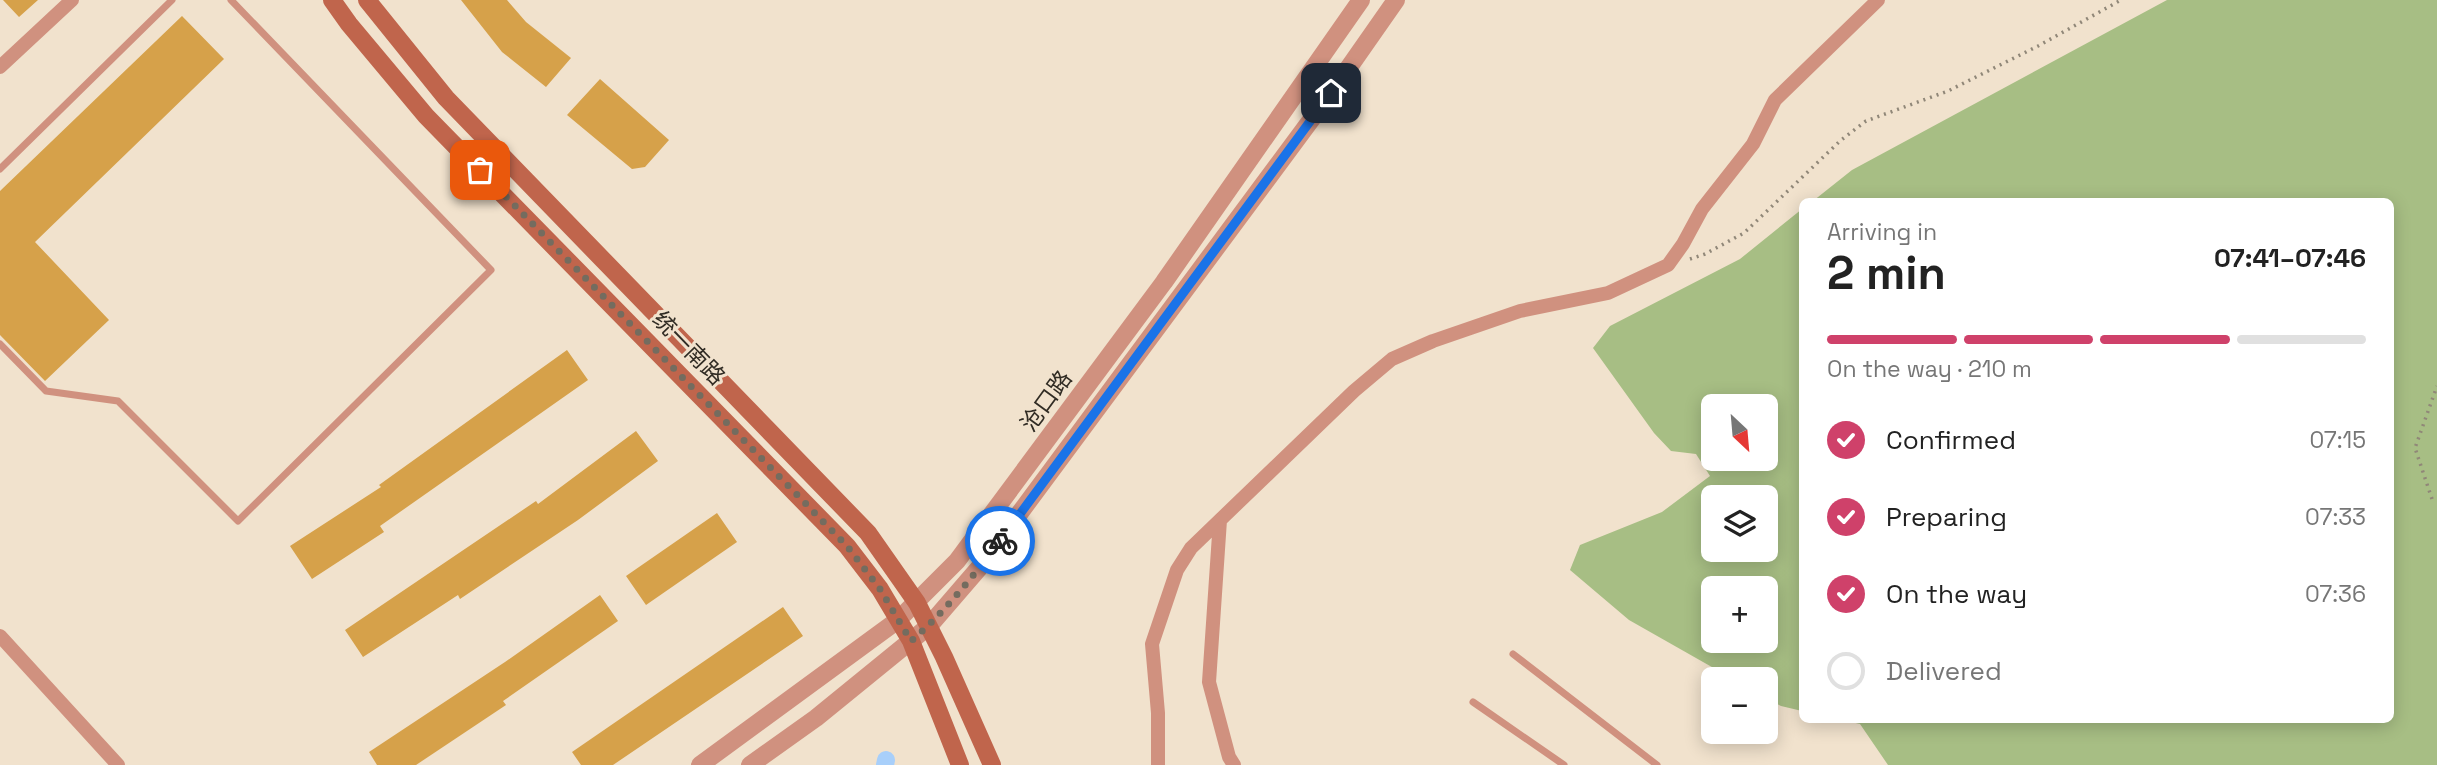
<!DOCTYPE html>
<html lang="en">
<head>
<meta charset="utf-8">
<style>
	:root { --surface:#fff; --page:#f2f2f2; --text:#222; --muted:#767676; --line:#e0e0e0; --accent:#cf416a }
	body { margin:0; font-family:"Space Grotesk","Noto Sans SC",sans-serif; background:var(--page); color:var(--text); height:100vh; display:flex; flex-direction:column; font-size:26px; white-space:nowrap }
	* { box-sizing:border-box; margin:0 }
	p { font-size:23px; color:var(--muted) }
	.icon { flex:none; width:38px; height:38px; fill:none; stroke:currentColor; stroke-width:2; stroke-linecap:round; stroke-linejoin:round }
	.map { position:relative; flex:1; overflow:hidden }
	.drawer { position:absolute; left:1799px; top:198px; width:595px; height:525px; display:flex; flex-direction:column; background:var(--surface); border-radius:10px; box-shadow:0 4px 18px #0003 }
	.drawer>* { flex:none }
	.needle { width:46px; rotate:154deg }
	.buttons { position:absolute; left:1701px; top:394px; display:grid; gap:14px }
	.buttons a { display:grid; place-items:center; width:77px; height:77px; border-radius:10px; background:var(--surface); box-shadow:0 4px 18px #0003; font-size:35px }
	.pin { position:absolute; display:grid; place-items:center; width:60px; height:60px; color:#fff; margin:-30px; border-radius:14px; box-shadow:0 4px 10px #0006 }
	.courier { position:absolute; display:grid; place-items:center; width:70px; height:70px; margin:-35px; border:5px solid #1a73e8; border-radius:50%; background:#fff; color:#222; box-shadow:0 2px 9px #0007 }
	.headline em { font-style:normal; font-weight:700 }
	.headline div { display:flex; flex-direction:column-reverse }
	.headline { display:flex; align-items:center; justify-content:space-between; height:119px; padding:0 28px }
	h1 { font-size:46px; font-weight:700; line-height:52px }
	.bar { display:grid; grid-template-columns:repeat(4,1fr); gap:10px 7px; align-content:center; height:84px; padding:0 28px }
	.bar i { height:9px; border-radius:5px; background:var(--line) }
	.bar .selected { background:var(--accent) }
	.bar p { grid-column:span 4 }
	ol { padding:0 28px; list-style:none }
	li { display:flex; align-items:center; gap:21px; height:77px }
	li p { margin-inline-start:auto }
	li .icon { padding:7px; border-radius:50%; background:var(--accent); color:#fff; stroke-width:4 }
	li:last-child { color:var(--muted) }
	li i { width:38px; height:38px; border:4px solid var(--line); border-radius:50% }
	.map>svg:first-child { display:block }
</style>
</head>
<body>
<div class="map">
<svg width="2437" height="765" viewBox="0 0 2437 765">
	<rect width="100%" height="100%" fill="#f1e2cd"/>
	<!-- green -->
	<path fill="#a7be84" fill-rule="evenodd" d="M2167 0H2437V765H1888L1860 724 1838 719H2390V201H1813L1852 170Z
		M1802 209V711L1781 706 1766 698V679H1733L1629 620 1570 570 1580 545 1662 512 1710 476 1696 454 1671 451 1654 433 1593 348 1610 326 1740 259ZM1713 406H1766V458H1713ZM1713 497H1766V550H1713ZM1713 588H1766V640H1713Z"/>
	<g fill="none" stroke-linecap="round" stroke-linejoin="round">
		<!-- canal -->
		<path stroke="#a8cffa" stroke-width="18" d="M885 765 886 760"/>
	</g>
	<!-- building -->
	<path fill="#d6a14a" d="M3 0H38L19 17Z
		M461 0H507L526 22 571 58 546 87 502 52Z
		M182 16 224 59 35 242 109 320 45 381 0 335V191Z
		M600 79 669 140 645 167 632 169 567 115Z
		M567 350 588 380 380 526 384 532 312 579 290 546 381 487 379 485Z
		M636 431 658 461 578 520 460 599 458 595 363 657 345 630 536 501 538 504Z
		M717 513 737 542 646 605 626 576Z
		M600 595 618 621 503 701 506 705 416 765H377L369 752 505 662Z
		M783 607 803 636 613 765H581L572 752Z"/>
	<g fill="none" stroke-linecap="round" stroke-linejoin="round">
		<!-- path -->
		<path stroke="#908778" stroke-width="3.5" stroke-dasharray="2 5" stroke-linecap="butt" d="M1690 259 1705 254 1744 233 1840 141 1866 121 1948 91 2038 46 2121 0
			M2432 499 2415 448 2437 386"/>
		<!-- service -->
		<path stroke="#d0917f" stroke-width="7" d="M0 169 172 0
			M0 344 46 391 118 401 238 521 491 270 231 0
			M1513 654 1657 765
			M1473 702 1564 765"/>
		<!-- minor -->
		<path stroke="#d0917f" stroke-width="14" d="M0 67 72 0
			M1220 520 1209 682 1229 757 1234 765
			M0 636 118 765
			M1158 765V713L1152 644 1177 570 1191 548 1354 391 1392 359 1433 341 1520 311 1608 293 1668 265 1683 244 1702 209 1753 144 1775 100 1878 0"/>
		<!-- tertiary -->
		<path stroke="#d0917f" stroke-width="18" d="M700 765 898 620 957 561 1164 282 1361 0
			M750 765 816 718 929 626 979 568 1331 93 1396 0"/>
		<!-- secondary -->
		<path stroke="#c0654c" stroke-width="18" d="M332 0 349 24 426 116 847 546 880 589 911 641 960 765
			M367 0 446 98 868 533 917 603 944 657 992 765"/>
	</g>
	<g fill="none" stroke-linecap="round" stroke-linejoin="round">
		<!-- done -->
		<path stroke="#746c5f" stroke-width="7" stroke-dasharray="0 12.6" d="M480 170 847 546 880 589 911 641C945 612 973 576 1000 541"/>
		<!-- route -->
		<path stroke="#1a73e8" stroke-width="9" d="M1000 541 1331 93"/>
	</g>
	<g text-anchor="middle" stroke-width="6" stroke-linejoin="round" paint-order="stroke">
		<!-- street labels -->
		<g font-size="23" fill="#312c24" stroke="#f1e2cd">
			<text transform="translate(689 348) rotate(46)" y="8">统一南路</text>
			<text transform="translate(1046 401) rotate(-54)" y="8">沧口路</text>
		</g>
	</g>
</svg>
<div class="buttons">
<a><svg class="needle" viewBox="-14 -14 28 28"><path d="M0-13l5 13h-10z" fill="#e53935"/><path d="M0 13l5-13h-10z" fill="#767676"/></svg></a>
<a><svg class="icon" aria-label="layers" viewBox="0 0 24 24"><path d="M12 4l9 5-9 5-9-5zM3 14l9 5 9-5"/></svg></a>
<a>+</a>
<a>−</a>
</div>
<div class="pin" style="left:480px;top:170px;background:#ea580c"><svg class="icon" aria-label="bag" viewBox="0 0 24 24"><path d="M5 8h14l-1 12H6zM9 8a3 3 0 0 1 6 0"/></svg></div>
<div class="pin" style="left:1331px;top:93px;background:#1f2937"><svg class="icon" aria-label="home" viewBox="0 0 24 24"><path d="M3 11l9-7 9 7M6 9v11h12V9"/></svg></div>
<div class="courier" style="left:1000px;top:541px"><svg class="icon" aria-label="bike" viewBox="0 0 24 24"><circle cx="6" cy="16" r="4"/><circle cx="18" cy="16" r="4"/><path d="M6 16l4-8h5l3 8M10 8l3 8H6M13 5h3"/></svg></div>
<section class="drawer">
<div class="headline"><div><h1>2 min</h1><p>Arriving in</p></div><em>07:41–07:46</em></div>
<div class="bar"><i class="selected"></i><i class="selected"></i><i class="selected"></i><i></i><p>On the way · 210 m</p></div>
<ol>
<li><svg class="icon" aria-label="check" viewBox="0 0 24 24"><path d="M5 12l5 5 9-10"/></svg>Confirmed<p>07:15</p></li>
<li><svg class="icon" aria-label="check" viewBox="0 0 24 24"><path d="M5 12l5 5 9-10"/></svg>Preparing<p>07:33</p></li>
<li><svg class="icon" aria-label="check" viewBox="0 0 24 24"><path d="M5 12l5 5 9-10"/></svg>On the way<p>07:36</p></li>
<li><i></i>Delivered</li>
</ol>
</section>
</div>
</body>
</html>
